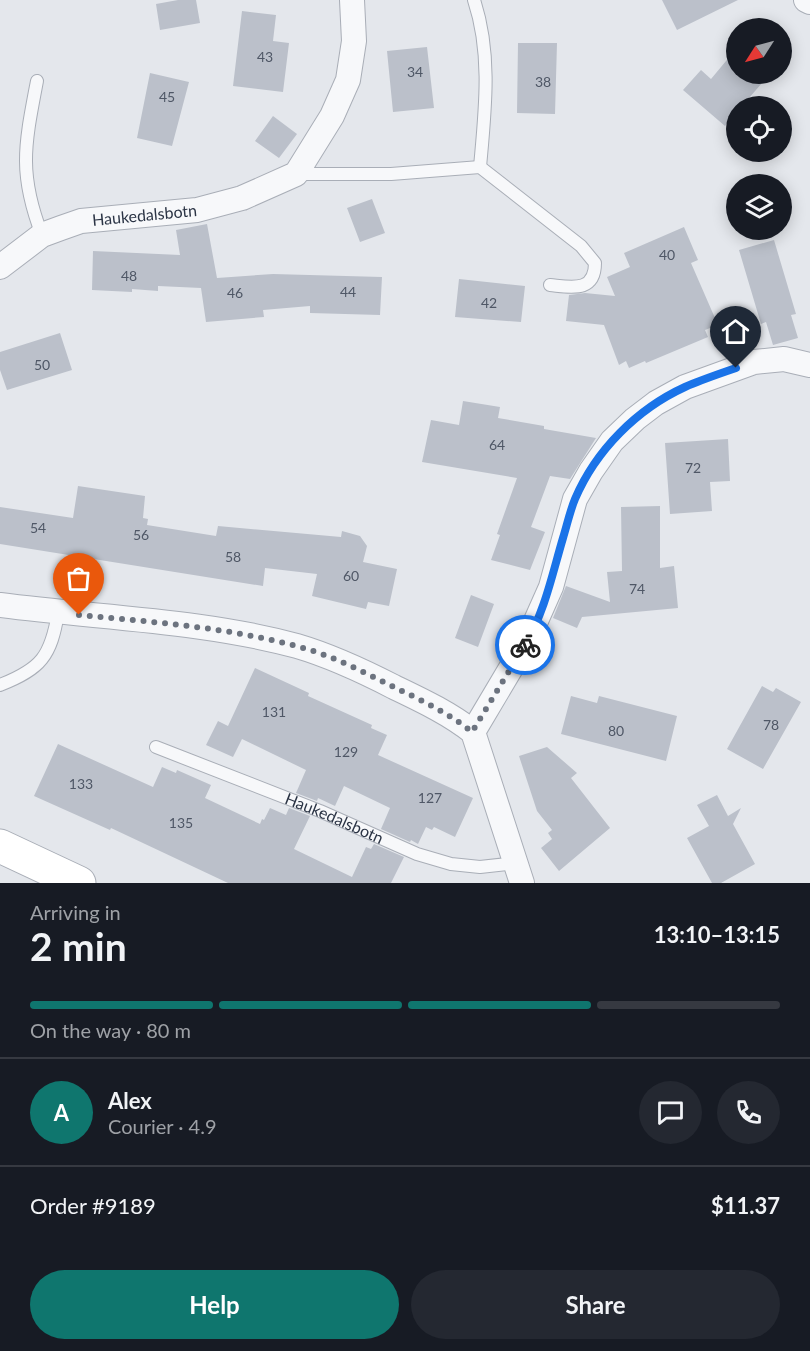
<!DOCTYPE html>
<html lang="en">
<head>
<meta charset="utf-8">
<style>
	:root { --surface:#171b24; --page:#242831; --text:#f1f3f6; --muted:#9ea1a6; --line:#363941; --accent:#0f766e }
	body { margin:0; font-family:Lato,sans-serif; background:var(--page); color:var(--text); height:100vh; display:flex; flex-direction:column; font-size:22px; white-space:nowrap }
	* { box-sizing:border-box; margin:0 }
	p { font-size:20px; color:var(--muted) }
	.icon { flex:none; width:33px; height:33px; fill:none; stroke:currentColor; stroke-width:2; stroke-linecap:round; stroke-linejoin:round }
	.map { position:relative; height:883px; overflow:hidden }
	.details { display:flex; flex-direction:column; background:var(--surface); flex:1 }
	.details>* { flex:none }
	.needle { width:39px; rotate:234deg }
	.buttons { position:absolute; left:726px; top:18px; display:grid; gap:12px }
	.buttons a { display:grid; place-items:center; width:66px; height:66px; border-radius:50%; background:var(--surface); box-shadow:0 3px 15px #0003; font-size:30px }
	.pin { position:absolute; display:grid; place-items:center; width:51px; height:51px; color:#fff; margin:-62px -26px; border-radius:50% 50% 50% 0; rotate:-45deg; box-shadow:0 0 6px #0007 }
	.pin .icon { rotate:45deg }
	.courier { position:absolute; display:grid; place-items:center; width:60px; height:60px; margin:-30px; border:4px solid #1a73e8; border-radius:50%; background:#fff; color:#222; box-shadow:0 2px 8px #0007 }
	.headline em { font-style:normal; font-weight:700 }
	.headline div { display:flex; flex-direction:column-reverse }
	.headline { display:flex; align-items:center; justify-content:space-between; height:102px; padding:0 30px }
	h1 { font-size:39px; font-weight:700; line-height:45px }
	.bar { display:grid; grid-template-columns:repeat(4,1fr); gap:9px 6px; align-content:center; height:72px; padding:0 30px }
	.bar i { height:8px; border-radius:4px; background:var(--line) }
	.bar .selected { background:var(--accent) }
	.bar p { grid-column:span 4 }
	.line { display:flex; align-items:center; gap:15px; padding:0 30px; border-top:2px solid var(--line) }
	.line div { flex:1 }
	.round { display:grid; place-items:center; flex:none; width:63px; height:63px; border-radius:32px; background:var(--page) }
	.button { display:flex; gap:12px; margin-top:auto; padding:12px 30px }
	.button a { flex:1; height:69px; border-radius:36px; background:var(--accent); color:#fff; font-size:24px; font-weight:700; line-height:69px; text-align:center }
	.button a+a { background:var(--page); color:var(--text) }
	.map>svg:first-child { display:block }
</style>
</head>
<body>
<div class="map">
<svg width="810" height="883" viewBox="0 0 810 883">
	<rect width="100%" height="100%" fill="#e4e7ec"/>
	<!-- building -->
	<path fill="#bbc0ca" d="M178 0H196L200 23 160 30 156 4Z
		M662 0H738L677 30Z
		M242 11 276 15 273 41 289 43 283 92 233 86Z
		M518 43H557L555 114 517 113Z
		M427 47 434 108 393 112 387 51Z
		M736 49V74H770L742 106H736V113L725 126 683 90 701 70 711 79Z
		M150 73 189 82 172 146 137 138Z
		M273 116 297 134 279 158 255 141Z
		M372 199 385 233 360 242 347 208Z
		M207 224 217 278 273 274 382 277 380 315 310 313V306L263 310 264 317 206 322 201 288 158 286V291L132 289V292L92 290 93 251 180 255 176 230Z
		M684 227 698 260 691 263 718 325 705 330 708 337 646 363 645 361 629 368 626 361 619 365 604 325 566 321 569 295 585 293 615 296 607 277 630 267 624 253Z
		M774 240 796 314 791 315 798 338 773 345 766 322 761 324 739 250Z
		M459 279 525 286 521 322 455 317Z
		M60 333 72 370 7 390 0 370V352Z
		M463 401 500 407 498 418 544 426V429L596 438 570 479 550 476 531 527 545 532 530 570 491 560 500 535 497 534 517 478 422 462 431 420 459 425Z
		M728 439 730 481 710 482 712 511 670 514 665 443Z
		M78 486 145 496 143 518 148 519 147 525 216 536 218 526 341 537 342 531 360 536 367 546 363 562 397 569 389 606 368 602 366 609 312 596 317 574 265 568 263 586 0 544V507L73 518Z
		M660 506V568L674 566 678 608 582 617 577 628 553 618 566 586 610 602 607 572 622 571 621 507Z
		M471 595 494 604 478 647 455 638Z
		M255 668 309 693 308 696 372 725 371 728 387 735 378 755 473 798 455 837 434 827 432 830 426 827 418 844 411 840 410 842 381 829 390 808 344 786 335 806 318 798 317 801 296 793 306 770 242 739 233 757 206 745 218 721 228 726Z
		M762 686 773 692 776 688 801 702 763 769 727 749Z
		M571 696 597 703 599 696 677 716 666 761 561 734Z
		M58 744 153 787 162 767 176 773 177 770 211 785 205 798 260 824 262 819 264 820 270 808 286 815 289 808 310 816 294 849 352 877 366 847 371 849 374 844 404 857 391 883H228L111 828 110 830 34 796Z
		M547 747 577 773 571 778 610 828 559 871 541 848 552 839 548 833 552 830 537 811 519 756Z
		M717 795 728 816 741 808 733 824 755 864 721 883H712L687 838 709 826 697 805Z"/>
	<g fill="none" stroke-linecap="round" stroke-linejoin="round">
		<defs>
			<g id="service">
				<path d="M474 0C492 54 485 111 480 167"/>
				<path d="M37 81C25 144 18 173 42 235"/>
				<path d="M296 174H391L480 167 581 246 595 263C595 293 571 287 550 285"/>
				<path d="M0 685C41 669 51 656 58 613"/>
				<path id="s1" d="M156 747 320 811 417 854 451 864 480 867 516 863"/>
			</g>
			<g id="minor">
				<path d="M806 0 810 2"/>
				<path id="s2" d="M0 267 42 235 61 228 81 221 197 210 242 198 296 174 332 116 348 80 354 41 352 0"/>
				<path d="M0 605C99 618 201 620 297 646 331 656 363 671 394 687 421 700 449 713 473 732L522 883"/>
				<path d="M473 732 527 641 551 587 575 499 591 471 612 441 635 419 656 403 685 387 754 362 784 359 810 365"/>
			</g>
			<path id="secondary" d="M0 846 79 883"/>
		</defs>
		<!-- service casing -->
		<use href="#service" stroke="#a9aeb7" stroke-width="14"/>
		<!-- minor casing -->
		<use href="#minor" stroke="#a9aeb7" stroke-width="26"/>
		<!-- secondary casing -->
		<use href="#secondary" stroke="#a9aeb7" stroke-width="35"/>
		<!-- service -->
		<use href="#service" stroke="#f7f8fa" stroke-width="12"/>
		<!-- minor -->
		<use href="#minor" stroke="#f7f8fa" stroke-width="24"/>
		<!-- secondary -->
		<use href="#secondary" stroke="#fff" stroke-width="33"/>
	</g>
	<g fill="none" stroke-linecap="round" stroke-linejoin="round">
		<!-- done -->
		<path stroke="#6c737f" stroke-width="6" stroke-dasharray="0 10.8" d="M79 615C152 622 225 627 296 646 332 655 365 673 398 689 423 701 450 714 472 732L525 645"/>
		<!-- route -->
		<path stroke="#1a73e8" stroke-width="8" d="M525 645C545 611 552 575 563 538 567 525 570 511 575 499 596 450 637 409 685 387 701 380 719 374 736 368"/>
	</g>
	<g text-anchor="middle" stroke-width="4.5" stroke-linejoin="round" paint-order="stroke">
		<!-- number labels -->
		<g font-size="14" fill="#4f5766">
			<text x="265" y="62">43</text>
			<text x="415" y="77">34</text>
			<text x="543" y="87">38</text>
			<text x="167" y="102">45</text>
			<text x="667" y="260">40</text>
			<text x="129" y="281">48</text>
			<text x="348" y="297">44</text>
			<text x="235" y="298">46</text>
			<text x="489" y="308">42</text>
			<text x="42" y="370">50</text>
			<text x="497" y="450">64</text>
			<text x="693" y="473">72</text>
			<text x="38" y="533">54</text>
			<text x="141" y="540">56</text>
			<text x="233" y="562">58</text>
			<text x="351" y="581">60</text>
			<text x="637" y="594">74</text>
			<text x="274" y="717">131</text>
			<text x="771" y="730">78</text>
			<text x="616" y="736">80</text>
			<text x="346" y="757">129</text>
			<text x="81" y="789">133</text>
			<text x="430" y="803">127</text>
			<text x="181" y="828">135</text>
		</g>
		<!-- street labels -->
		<g font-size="16" fill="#2b3445" stroke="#f4f6f9">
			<text dy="6" stroke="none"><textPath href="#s2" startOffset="158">Haukedalsbotn</textPath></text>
			<text dy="6" stroke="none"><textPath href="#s1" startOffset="192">Haukedalsbotn</textPath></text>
		</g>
	</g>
</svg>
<div class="buttons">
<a><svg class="needle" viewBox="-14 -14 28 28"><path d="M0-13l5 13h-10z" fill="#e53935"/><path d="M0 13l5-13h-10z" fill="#9ea1a6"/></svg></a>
<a><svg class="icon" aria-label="locate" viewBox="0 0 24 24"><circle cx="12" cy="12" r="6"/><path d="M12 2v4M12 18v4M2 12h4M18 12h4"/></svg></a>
<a><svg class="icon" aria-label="layers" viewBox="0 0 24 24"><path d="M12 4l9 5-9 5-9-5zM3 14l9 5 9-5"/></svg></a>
</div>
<div class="pin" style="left:79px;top:615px;background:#ea580c"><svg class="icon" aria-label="bag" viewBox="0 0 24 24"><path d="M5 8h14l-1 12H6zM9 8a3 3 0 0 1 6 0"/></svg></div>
<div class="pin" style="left:736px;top:368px;background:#1f2937"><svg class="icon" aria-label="home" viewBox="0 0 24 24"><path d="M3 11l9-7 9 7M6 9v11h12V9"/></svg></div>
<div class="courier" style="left:525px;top:645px"><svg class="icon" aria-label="bike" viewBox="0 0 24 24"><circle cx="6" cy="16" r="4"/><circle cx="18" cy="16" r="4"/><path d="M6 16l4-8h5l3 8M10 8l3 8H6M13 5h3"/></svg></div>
</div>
<section class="details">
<div class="headline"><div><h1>2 min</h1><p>Arriving in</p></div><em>13:10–13:15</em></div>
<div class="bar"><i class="selected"></i><i class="selected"></i><i class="selected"></i><i></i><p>On the way · 80 m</p></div>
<div class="line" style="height:108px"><b class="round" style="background:var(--accent);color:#fff">A</b><div><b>Alex</b><p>Courier · 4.9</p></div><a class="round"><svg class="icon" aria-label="chat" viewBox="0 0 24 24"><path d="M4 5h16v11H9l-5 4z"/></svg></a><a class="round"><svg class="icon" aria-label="phone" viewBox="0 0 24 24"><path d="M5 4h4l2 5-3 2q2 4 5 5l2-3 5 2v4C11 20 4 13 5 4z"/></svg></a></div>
<div class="line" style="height:78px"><div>Order #9189</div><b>$11.37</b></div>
<div class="button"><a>Help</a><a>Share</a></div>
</section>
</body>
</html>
